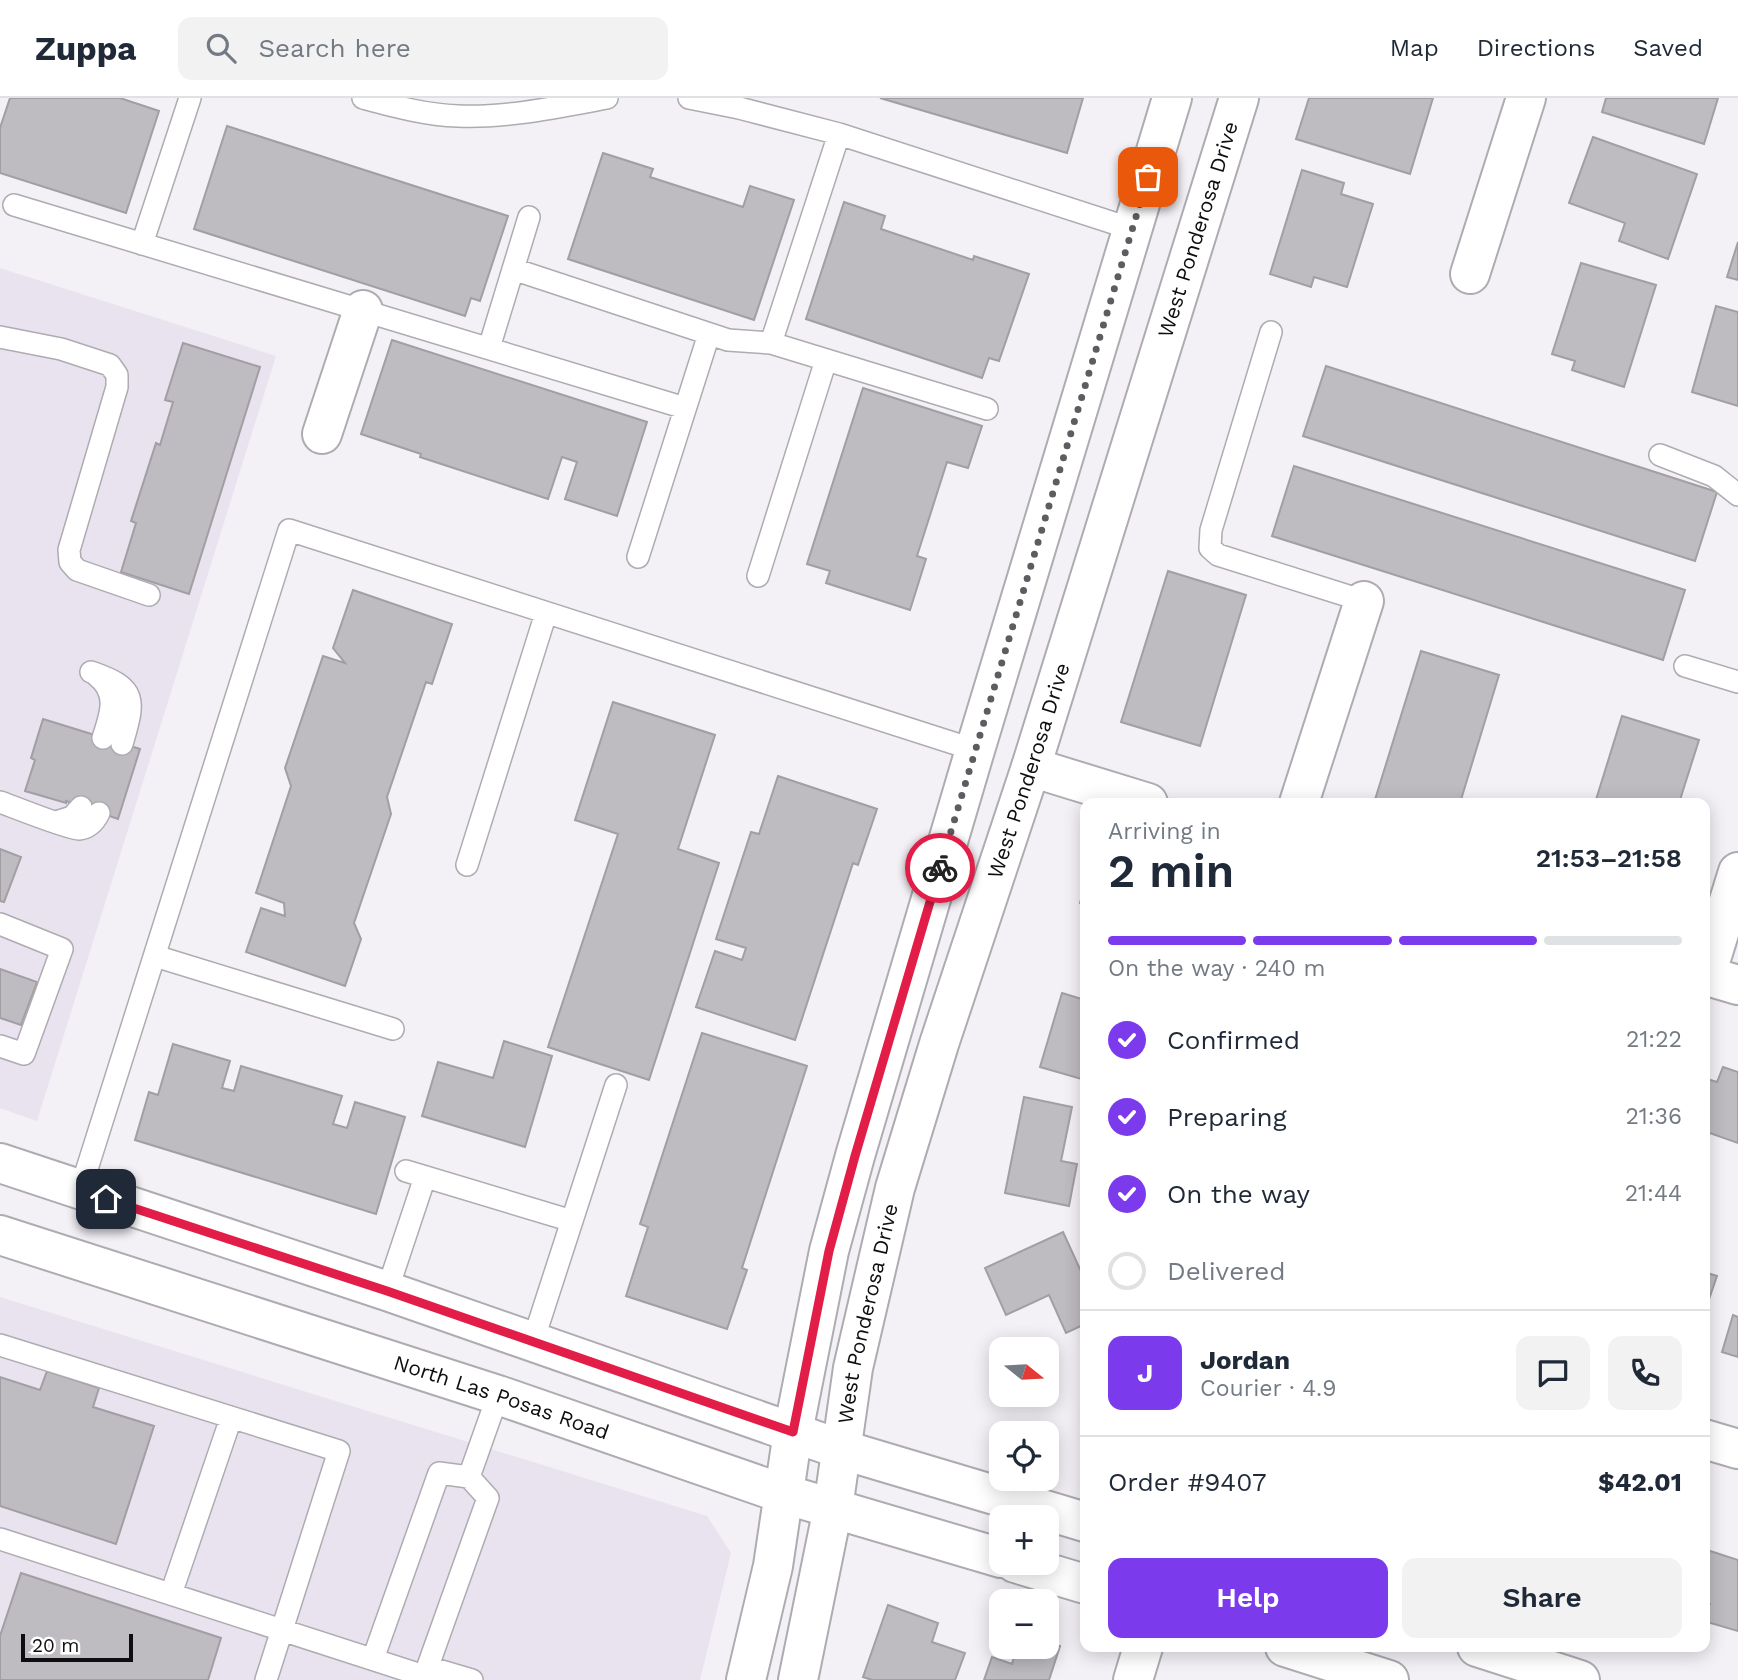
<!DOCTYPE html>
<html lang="en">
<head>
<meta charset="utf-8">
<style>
	:root { --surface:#fff; --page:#f2f2f3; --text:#1f2937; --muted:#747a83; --line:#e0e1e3; --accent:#7c3aed }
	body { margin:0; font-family:"Work Sans",sans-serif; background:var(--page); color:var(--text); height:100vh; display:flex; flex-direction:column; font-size:26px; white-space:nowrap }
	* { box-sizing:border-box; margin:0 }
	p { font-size:23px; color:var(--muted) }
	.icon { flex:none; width:38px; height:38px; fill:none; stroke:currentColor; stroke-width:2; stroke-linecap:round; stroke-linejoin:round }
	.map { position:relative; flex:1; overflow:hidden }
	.side { position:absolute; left:1080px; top:700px; width:630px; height:854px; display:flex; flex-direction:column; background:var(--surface); border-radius:14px; box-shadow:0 4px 18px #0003 }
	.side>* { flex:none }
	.needle { width:46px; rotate:108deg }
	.fabs { position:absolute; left:989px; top:1239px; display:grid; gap:14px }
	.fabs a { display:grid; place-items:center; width:70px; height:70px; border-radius:14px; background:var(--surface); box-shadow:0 4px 18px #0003; font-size:35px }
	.scale { position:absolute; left:21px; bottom:18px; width:112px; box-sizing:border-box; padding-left:7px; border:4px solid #0e0d0f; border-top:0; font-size:19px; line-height:24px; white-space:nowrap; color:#0e0d0f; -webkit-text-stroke:5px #fff; paint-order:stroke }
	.pin { position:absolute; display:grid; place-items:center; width:60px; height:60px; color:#fff; margin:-30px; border-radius:14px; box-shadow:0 4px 10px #0006 }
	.courier { position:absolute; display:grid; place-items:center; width:70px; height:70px; margin:-35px; border:5px solid #e11d48; border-radius:50%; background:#fff; color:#222; box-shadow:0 2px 9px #0007 }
	.head em { font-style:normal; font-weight:600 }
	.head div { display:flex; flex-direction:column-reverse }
	.head { display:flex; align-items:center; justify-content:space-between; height:119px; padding:0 28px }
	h1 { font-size:46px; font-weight:600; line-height:52px }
	.bar { display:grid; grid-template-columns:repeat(4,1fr); gap:10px 7px; align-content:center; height:84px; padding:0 28px }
	.bar i { height:9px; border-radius:5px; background:var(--line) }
	.bar .on { background:var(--accent) }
	.bar p { grid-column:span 4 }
	.line { display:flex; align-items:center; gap:18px; padding:0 28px; border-top:2px solid var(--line) }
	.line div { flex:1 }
	.round { display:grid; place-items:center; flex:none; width:74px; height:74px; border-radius:14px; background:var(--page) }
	ol { padding:0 28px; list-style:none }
	li { display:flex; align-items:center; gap:21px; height:77px }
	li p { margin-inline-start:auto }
	li .icon { padding:7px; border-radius:50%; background:var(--accent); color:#fff; stroke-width:4 }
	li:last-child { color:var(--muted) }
	li i { width:38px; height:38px; border:4px solid var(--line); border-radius:50% }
	.primary-button { display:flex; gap:14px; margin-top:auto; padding:14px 28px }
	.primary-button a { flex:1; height:80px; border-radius:14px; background:var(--accent); color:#fff; font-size:28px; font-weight:600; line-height:80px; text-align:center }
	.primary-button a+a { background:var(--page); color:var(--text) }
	header { display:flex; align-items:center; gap:42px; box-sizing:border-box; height:98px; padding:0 35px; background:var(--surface); border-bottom:2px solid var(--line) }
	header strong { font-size:33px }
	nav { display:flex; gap:38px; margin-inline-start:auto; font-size:24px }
	.search { width:490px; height:63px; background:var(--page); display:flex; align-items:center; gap:18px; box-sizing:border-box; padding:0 24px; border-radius:14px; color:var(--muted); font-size:26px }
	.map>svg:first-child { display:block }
</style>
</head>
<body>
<header>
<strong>Zuppa</strong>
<div class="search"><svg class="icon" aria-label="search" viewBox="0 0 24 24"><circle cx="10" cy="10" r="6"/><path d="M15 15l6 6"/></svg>Search here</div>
<nav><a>Map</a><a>Directions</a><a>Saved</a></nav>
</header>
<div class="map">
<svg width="1738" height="1582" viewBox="0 0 1738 1582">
	<rect width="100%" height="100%" fill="#f3f0f6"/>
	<!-- built -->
	<path fill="#e9e3f0" d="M0 170 276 258 37 1023 0 1010Z
		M0 1199 707 1418 731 1455 700 1582H0Z"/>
	<!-- building -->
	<path fill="#bebbc1" stroke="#a19ea4" stroke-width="2" d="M10 0H120L159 13 126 115 0 75V30Z
		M880 0H1083L1067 55Z
		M1309 0H1433L1410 76 1296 41Z
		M1606 0H1718L1704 46 1602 14Z
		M227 28 508 118 480 203 471 200 465 218 194 131Z
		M1593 39 1697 76 1668 161 1619 143 1625 125 1569 105Z
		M603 55 653 71 650 79 743 109 750 88 794 102 754 222 568 161Z
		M1302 72 1344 85 1341 96 1373 106 1347 189 1314 179 1311 189 1270 176Z
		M844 104 885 118 881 131 973 162 974 158 1029 176 999 263 989 260 982 280 806 221Z
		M1738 144V182L1727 179Z
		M1581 165 1656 187 1624 289 1572 272 1575 263 1552 256Z
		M1716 208 1738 214V308L1692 294Z
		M392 242 647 324 617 418 565 401 577 364 562 359 548 401 420 359 421 356 361 336Z
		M183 245 260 269 189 496 121 474 136 425 131 423 156 345 160 347 173 304 165 302Z
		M1326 268 1717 394 1695 463 1303 338Z
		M863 290 982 328 968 370 947 364 917 458 926 461 910 512 826 485 830 473 807 466Z
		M1294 368 1685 492 1663 562 1272 438Z
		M1168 473 1246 497 1200 648 1121 624Z
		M353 492 452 526 432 586 426 584 387 699 391 716 354 825 361 841 345 888 246 854 261 810 285 818 284 805 256 795 291 688 285 670 323 558 345 565 333 550Z
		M1421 553 1499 577 1460 705H1374Z
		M613 604 715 637 678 751 719 765 649 982 548 949 618 736 575 722Z
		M1622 618 1699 642 1679 705H1595Z
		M43 621 140 651 118 721 66 703V705L25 693 35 662 31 660Z
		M778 678 877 711 858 767 853 765 795 942 696 909 715 853 742 862 746 850 716 841 751 734 759 736Z
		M0 751 21 759 4 804 0 803Z
		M1085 788V807L1080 805Z
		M0 871 37 884 21 927 0 920Z
		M1062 895 1085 902V982L1040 969Z
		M702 935 807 968 742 1170 747 1172 727 1231 626 1198 648 1129 640 1126Z
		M504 943 552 958 525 1049 422 1018 438 964 493 980Z
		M173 946 230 963 222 990 234 993 241 968 342 998 333 1026 347 1030 355 1004 405 1019 376 1116 135 1042 149 994 158 997Z
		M1723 969 1738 974V1045L1704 1033V980L1717 984Z
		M1024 999 1072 1009 1061 1063 1077 1066 1069 1108 1005 1095Z
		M1063 1134 1085 1182V1226L1066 1235 1049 1197 1006 1217 985 1170Z
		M1704 1174 1717 1178 1704 1216Z
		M1733 1217 1738 1219V1259L1722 1254Z
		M47 1273 99 1290 93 1309 154 1328 116 1446 0 1408V1279L40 1292Z
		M1704 1451 1738 1462V1533L1704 1523 1710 1506 1704 1504Z
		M21 1475 221 1540 208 1582H0V1538Z
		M888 1507 938 1525 932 1544 965 1555 955 1582H872L863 1579Z
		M1046 1543 1060 1548 1049 1582H984L992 1559 1012 1566 1017 1549H1046Z"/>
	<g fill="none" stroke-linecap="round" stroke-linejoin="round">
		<defs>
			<path id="lane" d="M363 0C393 8 426 17 458 18 507 20 558 9 607 0
				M689 0 739 10 839 36 1132 131
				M839 36 771 245 987 311
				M14 107 685 310
				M142 146 190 0
				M513 171 728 242 771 245
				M1271 234 1211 432 1210 450 1218 457 1364 503
				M0 239 61 251 110 267 117 277V289L69 452 70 464 77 472 149 497
				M489 250 529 119
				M1660 357 1714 378 1738 397
				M638 459 709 236
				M758 478 826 262
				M1685 568 1738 584
				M91 574C138 590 135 602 122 646
				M96 577C119 594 111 616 103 640
				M0 704C14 709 68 731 79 731 89 730 95 723 99 715
				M56 724 72 719 81 709
				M467 767 546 515
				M0 826 62 851 24 956 0 948
				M155 858 393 931
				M406 1073 572 1123
				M80 1093 289 432 975 652
				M387 1193 425 1079
				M533 1243 616 987
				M0 1247 339 1353 266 1582
				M0 1441 424 1578
				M171 1496 231 1320
				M373 1561 439 1375 469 1379
				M428 1569 472 1582
				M423 1582 488 1400 469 1379 498 1297"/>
			<path id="street" d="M1470 176 1526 0
				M322 336 363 212
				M1031 669 1148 705
				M1299 705 1364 503
				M1704 877 1738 887
				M1706 877 1738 774
				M1704 1341 1738 1351
				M1133 1582 1143 1549"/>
			<g id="secondary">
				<path d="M0 1065 387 1193 840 1351 1085 1424"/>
				<path id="s1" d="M0 1137 498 1297 784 1396 1001 1460"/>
				<path d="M1015 1465 1085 1486"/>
				<path d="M1285 1549 1389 1582"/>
				<path d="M1477 1549 1580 1582"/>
				<path d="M746 1582 773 1468 793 1334 829 1153 855 1058 975 652 1172 0"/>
				<path id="s2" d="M798 1582 833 1410 853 1270 895 1090 939 946 1031 669 1239 0"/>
			</g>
		</defs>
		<!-- lane casing -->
		<use href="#lane" stroke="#aeabb1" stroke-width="24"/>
		<!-- street casing -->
		<use href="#street" stroke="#aeabb1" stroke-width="42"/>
		<!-- secondary casing -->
		<use href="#secondary" stroke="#aeabb1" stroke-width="42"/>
		<!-- lane -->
		<use href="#lane" stroke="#fff" stroke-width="21"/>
		<!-- street -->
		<use href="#street" stroke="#fff" stroke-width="38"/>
		<!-- secondary -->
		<use href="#secondary" stroke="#fff" stroke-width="38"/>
	</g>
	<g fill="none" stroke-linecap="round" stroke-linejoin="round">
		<!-- done -->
		<path stroke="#5e5c60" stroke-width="7" stroke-dasharray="0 12.6" d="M940 770 1148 79"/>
		<!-- route -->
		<path stroke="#e11d48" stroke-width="9" d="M106 1101 387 1193 793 1334 829 1153 855 1058 940 770"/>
	</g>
	<g text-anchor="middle" stroke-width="5" stroke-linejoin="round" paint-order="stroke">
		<!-- street labels -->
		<g font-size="21" fill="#0e0d0f" stroke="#fff">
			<text dy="7" stroke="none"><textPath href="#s2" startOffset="1507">West Ponderosa Drive</textPath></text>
			<text dy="7" stroke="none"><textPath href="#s2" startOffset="940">West Ponderosa Drive</textPath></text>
			<text dy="7" stroke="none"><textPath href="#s2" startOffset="373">West Ponderosa Drive</textPath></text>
			<text dy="7" stroke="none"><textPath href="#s1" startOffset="527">North Las Posas Road</textPath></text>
		</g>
	</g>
</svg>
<div class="fabs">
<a><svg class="needle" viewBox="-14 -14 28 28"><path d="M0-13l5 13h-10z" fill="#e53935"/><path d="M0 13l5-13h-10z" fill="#747a83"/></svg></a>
<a><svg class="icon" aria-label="locate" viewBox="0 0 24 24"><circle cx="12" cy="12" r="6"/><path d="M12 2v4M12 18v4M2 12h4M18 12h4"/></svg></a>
<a>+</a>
<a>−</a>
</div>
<div class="scale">20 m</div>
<div class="pin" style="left:1148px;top:79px;background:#ea580c"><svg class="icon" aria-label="bag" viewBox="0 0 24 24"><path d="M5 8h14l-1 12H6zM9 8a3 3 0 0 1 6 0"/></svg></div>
<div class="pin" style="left:106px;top:1101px;background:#1f2937"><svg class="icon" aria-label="home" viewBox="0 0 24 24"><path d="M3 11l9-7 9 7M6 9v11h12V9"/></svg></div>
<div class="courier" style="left:940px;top:770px"><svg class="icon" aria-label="bike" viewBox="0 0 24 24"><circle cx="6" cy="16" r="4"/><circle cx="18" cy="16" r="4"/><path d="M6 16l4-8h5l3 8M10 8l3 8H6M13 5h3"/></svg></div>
<section class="side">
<div class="head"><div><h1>2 min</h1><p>Arriving in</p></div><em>21:53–21:58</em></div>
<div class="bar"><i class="on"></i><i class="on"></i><i class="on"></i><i></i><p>On the way · 240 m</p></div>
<ol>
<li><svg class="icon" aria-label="check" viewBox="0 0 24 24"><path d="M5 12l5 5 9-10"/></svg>Confirmed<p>21:22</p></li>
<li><svg class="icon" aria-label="check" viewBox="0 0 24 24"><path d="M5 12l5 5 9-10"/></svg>Preparing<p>21:36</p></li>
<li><svg class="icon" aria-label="check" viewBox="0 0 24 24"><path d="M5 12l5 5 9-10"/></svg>On the way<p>21:44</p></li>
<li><i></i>Delivered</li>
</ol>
<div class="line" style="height:126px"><b class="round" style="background:var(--accent);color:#fff">J</b><div><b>Jordan</b><p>Courier · 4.9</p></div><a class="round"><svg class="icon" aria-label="chat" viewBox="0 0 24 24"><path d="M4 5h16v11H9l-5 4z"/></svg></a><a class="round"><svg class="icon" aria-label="phone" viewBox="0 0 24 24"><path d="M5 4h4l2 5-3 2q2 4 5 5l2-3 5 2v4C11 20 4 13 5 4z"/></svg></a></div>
<div class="line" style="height:91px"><div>Order #9407</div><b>$42.01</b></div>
<div class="primary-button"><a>Help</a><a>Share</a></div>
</section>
</div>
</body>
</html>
